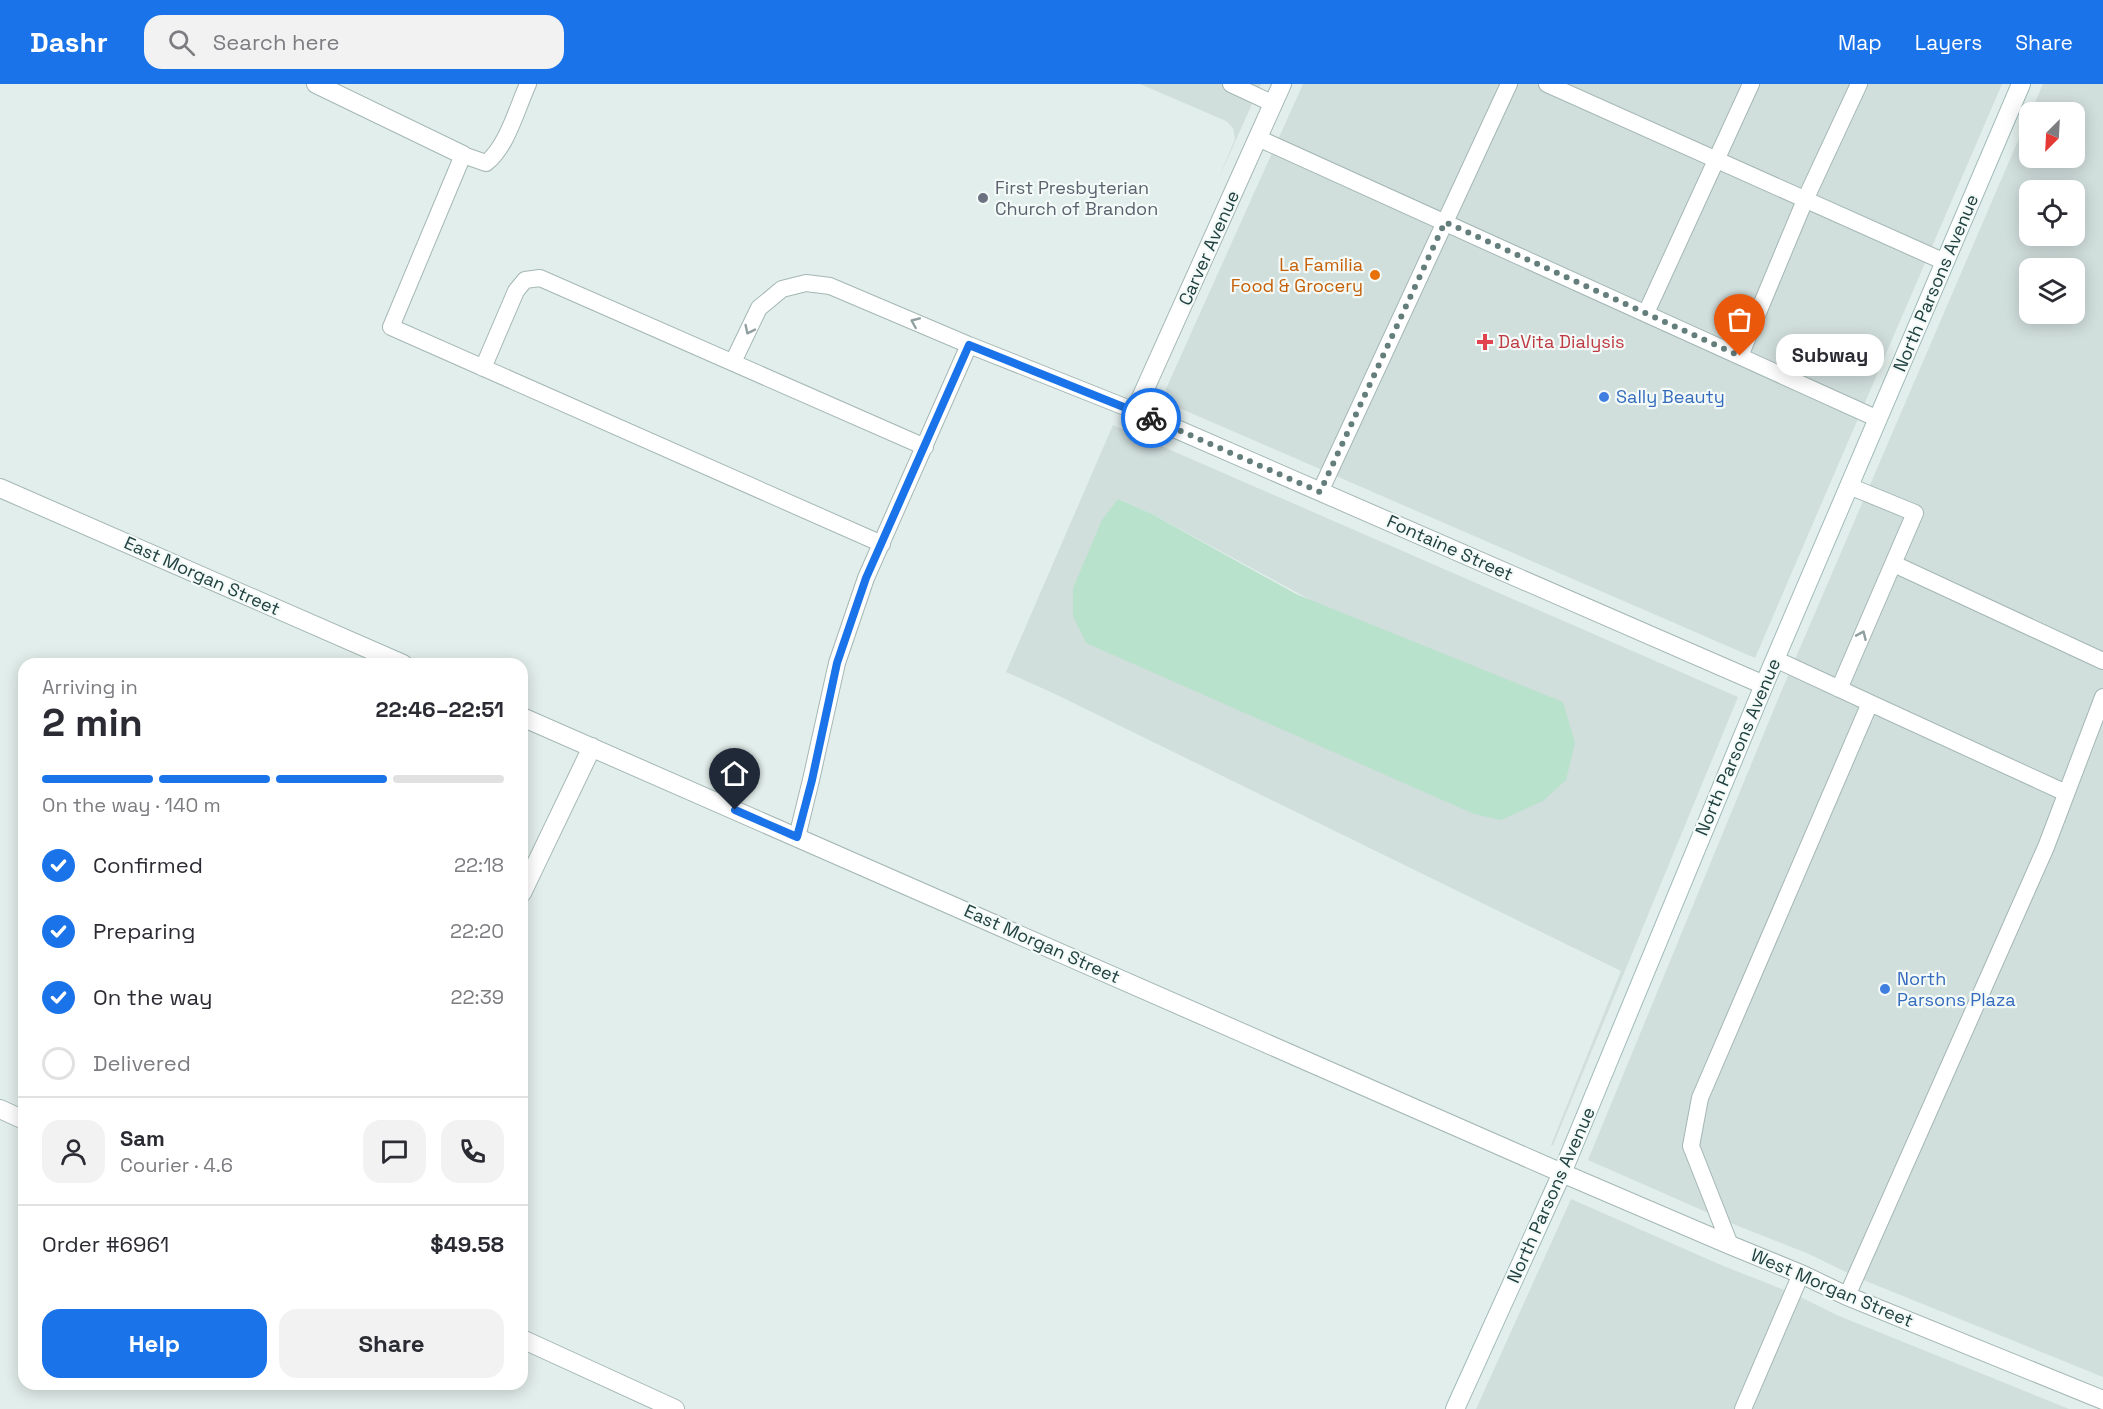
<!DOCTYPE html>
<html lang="en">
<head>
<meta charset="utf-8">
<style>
	:root { --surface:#fff; --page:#f2f2f3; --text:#2b2b33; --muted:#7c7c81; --line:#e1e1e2; --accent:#1a73e8 }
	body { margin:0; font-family:"Space Grotesk",sans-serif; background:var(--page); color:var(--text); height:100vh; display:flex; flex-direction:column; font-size:22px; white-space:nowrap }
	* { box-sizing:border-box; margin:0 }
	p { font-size:20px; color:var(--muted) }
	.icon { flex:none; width:33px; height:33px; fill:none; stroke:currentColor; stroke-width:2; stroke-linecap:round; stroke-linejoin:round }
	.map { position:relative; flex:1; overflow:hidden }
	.drawer { position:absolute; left:18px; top:574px; width:510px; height:732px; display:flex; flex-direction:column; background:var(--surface); border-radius:18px; box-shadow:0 3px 15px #0003 }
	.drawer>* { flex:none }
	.needle { width:39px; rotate:204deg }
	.fabs { position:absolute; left:2019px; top:18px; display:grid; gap:12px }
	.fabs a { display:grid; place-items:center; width:66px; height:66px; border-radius:12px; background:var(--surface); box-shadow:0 3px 15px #0003; font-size:30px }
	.pin { position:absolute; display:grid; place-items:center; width:51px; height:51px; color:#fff; margin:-62px -26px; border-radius:50% 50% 50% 0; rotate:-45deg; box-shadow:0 0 6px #0007 }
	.pin .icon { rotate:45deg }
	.courier { position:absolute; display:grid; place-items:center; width:60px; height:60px; margin:-30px; border:4px solid #1a73e8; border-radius:50%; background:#fff; color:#222; box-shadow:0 2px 8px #0007 }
	.bubble { position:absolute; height:42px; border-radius:18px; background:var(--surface); box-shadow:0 3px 15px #0003; font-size:20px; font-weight:700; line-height:42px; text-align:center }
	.summary em { font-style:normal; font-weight:700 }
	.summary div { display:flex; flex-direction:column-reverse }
	.summary { display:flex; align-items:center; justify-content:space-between; height:102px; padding:0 24px }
	h1 { font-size:39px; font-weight:700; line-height:45px }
	.bar { display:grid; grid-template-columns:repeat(4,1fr); gap:9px 6px; align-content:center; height:72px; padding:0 24px }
	.bar i { height:8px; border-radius:4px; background:var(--line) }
	.bar .selected { background:var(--accent) }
	.bar p { grid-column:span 4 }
	.line { display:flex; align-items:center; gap:15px; padding:0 24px; border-top:2px solid var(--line) }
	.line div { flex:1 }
	.round { display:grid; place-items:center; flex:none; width:63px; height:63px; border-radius:18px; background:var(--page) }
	ol { padding:0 24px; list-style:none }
	li { display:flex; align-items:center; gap:18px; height:66px }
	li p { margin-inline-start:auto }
	li .icon { padding:6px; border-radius:50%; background:var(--accent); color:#fff; stroke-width:4 }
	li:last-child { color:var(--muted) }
	li i { width:33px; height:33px; border:3px solid var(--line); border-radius:50% }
	.button { display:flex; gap:12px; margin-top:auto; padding:12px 24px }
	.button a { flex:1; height:69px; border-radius:18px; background:var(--accent); color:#fff; font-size:24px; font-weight:700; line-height:69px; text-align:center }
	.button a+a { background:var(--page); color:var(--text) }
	header { display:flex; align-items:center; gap:36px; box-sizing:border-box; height:84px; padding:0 30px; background:var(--accent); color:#fff }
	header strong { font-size:28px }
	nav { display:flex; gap:33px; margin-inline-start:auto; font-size:21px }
	.search { width:420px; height:54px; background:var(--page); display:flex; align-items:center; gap:15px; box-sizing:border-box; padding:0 21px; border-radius:18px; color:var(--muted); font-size:22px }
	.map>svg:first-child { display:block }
</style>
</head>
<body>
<header>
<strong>Dashr</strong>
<div class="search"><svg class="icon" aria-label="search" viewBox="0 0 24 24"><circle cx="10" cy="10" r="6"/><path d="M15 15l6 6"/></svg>Search here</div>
<nav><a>Map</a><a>Layers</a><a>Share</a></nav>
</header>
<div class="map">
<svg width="2103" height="1325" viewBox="0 0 2103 1325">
	<rect width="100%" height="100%" fill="#e2eeeb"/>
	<!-- built -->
	<path fill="#d0dedc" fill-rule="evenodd" d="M1140 0H1261L1217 98 1235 55 1233 44 1226 37Z
		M1303 0H2002L1755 574 1161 316Z
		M2043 0H2103V1293L1856 1193 1809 1170 1738 1142 1588 1076 1781 608 2029 31 2030 74H2074V28H2031ZM2030 106H2074V152H2030ZM2030 184H2074V230H2030Z
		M1113 341 1738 613 1553 1061H1551L1621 887 1053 609 1006 588ZM1118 415 1150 429 1575 659Z
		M1571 1115 1721 1181 1792 1209 1839 1232 2069 1325H1476Z"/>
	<!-- green -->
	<path fill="#b9e2cd" d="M1118 415 1150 429 1296 510 1563 618 1575 659 1566 696 1543 717 1501 736 1474 730 1086 559 1073 532V504L1102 436Z"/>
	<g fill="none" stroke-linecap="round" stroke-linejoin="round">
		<defs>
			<path id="service" d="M528 0C517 24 507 63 486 79L463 71 391 243 882 460
				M1231 0 1274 20
				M1547 0 1945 178
				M1258 54 1878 335
				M1646 229 1751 0
				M1740 272 1805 116 1859 0
				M733 278 759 224 782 205 806 199 830 202 969 261
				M483 284 516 207 525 196 540 194 925 363
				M1320 408 1509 0
				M1894 480 2103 577
				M1839 605 1915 429 1849 402
				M1870 619 2066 709
				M797 753 811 696 837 579 866 494 969 261 1135 327
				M1730 1161 1691 1062 1700 1014 1870 619 1775 575
				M1847 1212 2046 763 2103 613
				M1743 1325 1801 1190"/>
			<path id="minor" d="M316 0 463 71
				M1282 0 1135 327 1764 601
				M0 404 403 580
				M522 633 1562 1089 1730 1161 1801 1190 1847 1212 2103 1316
				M522 809 592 663
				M0 1025 24 1036
				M522 1255 675 1325"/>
			<path id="secondary" d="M1455 1325 1562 1089 1764 601 2021 0"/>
		</defs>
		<!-- service casing -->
		<use href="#service" stroke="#a4b7b4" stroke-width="18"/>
		<!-- minor casing -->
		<use href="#minor" stroke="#a4b7b4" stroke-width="20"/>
		<!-- secondary casing -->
		<use href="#secondary" stroke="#9fbbb8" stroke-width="20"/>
		<!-- service -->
		<use href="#service" stroke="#fff" stroke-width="16"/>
		<!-- minor -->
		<use href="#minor" stroke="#fff" stroke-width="18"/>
		<!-- secondary -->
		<use href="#secondary" stroke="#fff" stroke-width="18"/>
	</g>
	<!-- one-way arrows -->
	<defs><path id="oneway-chevron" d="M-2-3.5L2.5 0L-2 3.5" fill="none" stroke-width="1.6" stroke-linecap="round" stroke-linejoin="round" transform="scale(1.5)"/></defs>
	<g stroke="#90a0a0">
		<use href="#oneway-chevron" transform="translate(915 238) rotate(-157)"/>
		<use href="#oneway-chevron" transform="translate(749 246) rotate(116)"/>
		<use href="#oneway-chevron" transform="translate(1862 551) rotate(-66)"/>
	</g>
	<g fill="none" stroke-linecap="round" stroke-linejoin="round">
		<!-- done -->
		<path stroke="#647e7c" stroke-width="6" stroke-dasharray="0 10.8" d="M1151 334 1320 408 1445 138 1740 272"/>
		<!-- route -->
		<path stroke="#1a73e8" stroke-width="8" d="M735 726 797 753 812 696 837 579 866 494 969 261 1151 334"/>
	</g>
	<!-- markers -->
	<circle fill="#6b7280" stroke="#f3faf8" stroke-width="2" cx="983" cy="114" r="6"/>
	<circle fill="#e8710a" stroke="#f3faf8" stroke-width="2" cx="1375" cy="191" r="6"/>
	<path fill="#e0444e" stroke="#f3faf8" stroke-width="2" d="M1482 249h6v6h6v6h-6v6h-6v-6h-6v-6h6z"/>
	<g fill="#3f7fe0" stroke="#f3faf8" stroke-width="2">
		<circle cx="1604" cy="313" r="6"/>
		<circle cx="1885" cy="905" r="6"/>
	</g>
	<g text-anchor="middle" stroke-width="4.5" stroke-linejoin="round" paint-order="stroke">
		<!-- worship labels -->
		<g font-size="18" fill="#5b616d" stroke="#f3faf8" text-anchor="start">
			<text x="995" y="110">First Presbyterian<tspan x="995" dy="21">Church of Brandon</tspan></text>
		</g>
		<!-- street labels -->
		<g font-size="18" fill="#204140" stroke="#f3faf8">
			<text transform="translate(1209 164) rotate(-66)" y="6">Carver Avenue</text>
			<text transform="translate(1936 199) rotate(-67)" y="6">North Parsons Avenue</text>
			<text transform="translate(1450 464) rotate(24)" y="6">Fontaine Street</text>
			<text transform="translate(202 492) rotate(24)" y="6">East Morgan Street</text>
			<text transform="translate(1738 663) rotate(-67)" y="6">North Parsons Avenue</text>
			<text transform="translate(1042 860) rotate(24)" y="6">East Morgan Street</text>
			<text transform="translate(1551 1111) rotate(-66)" y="6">North Parsons Avenue</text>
			<text transform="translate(1832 1204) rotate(23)" y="6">West Morgan Street</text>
		</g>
		<!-- food labels -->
		<g font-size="18" fill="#c56008" stroke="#f3faf8" text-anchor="end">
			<text x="1363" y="187">La Familia<tspan x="1363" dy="21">Food &amp; Grocery</tspan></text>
		</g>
		<!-- health labels -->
		<g font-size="18" fill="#be3a42" stroke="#f3faf8" text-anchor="start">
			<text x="1498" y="264">DaVita Dialysis</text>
		</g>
		<!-- shop labels -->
		<g font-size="18" fill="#366cbe" stroke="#f3faf8" text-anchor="start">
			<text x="1616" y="319">Sally Beauty</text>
			<text x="1897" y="901">North<tspan x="1897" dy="21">Parsons Plaza</tspan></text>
		</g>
	</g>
</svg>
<div class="fabs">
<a><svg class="needle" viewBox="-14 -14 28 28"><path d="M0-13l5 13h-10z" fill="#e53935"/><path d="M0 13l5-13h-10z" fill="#7c7c81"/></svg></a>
<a><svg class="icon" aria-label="locate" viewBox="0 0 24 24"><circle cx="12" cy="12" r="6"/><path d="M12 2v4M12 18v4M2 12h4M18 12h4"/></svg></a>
<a><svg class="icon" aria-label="layers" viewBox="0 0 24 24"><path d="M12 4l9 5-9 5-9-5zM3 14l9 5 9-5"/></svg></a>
</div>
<div class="pin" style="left:1740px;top:272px;background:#ea580c"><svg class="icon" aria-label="bag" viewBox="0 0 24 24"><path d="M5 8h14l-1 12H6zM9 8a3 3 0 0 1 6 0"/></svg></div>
<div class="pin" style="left:735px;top:726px;background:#1f2937"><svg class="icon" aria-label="home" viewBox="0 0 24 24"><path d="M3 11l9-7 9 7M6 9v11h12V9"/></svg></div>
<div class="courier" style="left:1151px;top:334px"><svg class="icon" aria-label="bike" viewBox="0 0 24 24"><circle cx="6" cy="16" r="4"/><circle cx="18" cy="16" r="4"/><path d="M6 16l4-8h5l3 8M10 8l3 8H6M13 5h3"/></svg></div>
<div class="bubble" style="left:1776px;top:250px;width:108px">Subway</div>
<section class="drawer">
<div class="summary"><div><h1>2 min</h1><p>Arriving in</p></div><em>22:46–22:51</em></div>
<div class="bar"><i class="selected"></i><i class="selected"></i><i class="selected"></i><i></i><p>On the way · 140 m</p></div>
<ol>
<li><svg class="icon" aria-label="check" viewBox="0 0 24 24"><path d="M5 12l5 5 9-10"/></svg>Confirmed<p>22:18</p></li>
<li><svg class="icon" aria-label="check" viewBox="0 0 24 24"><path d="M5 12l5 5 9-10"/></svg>Preparing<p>22:20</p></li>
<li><svg class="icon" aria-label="check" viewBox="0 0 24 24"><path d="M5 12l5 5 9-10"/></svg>On the way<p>22:39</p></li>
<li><i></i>Delivered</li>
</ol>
<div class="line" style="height:108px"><a class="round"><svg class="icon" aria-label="person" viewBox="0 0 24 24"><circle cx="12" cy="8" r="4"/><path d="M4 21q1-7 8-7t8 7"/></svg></a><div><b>Sam</b><p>Courier · 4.6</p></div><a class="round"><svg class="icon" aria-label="chat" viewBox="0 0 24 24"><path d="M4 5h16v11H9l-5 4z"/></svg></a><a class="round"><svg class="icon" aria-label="phone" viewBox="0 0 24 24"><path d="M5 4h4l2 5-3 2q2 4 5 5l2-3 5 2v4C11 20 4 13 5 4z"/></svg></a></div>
<div class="line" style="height:78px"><div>Order #6961</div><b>$49.58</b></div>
<div class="button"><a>Help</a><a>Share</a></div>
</section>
</div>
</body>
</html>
